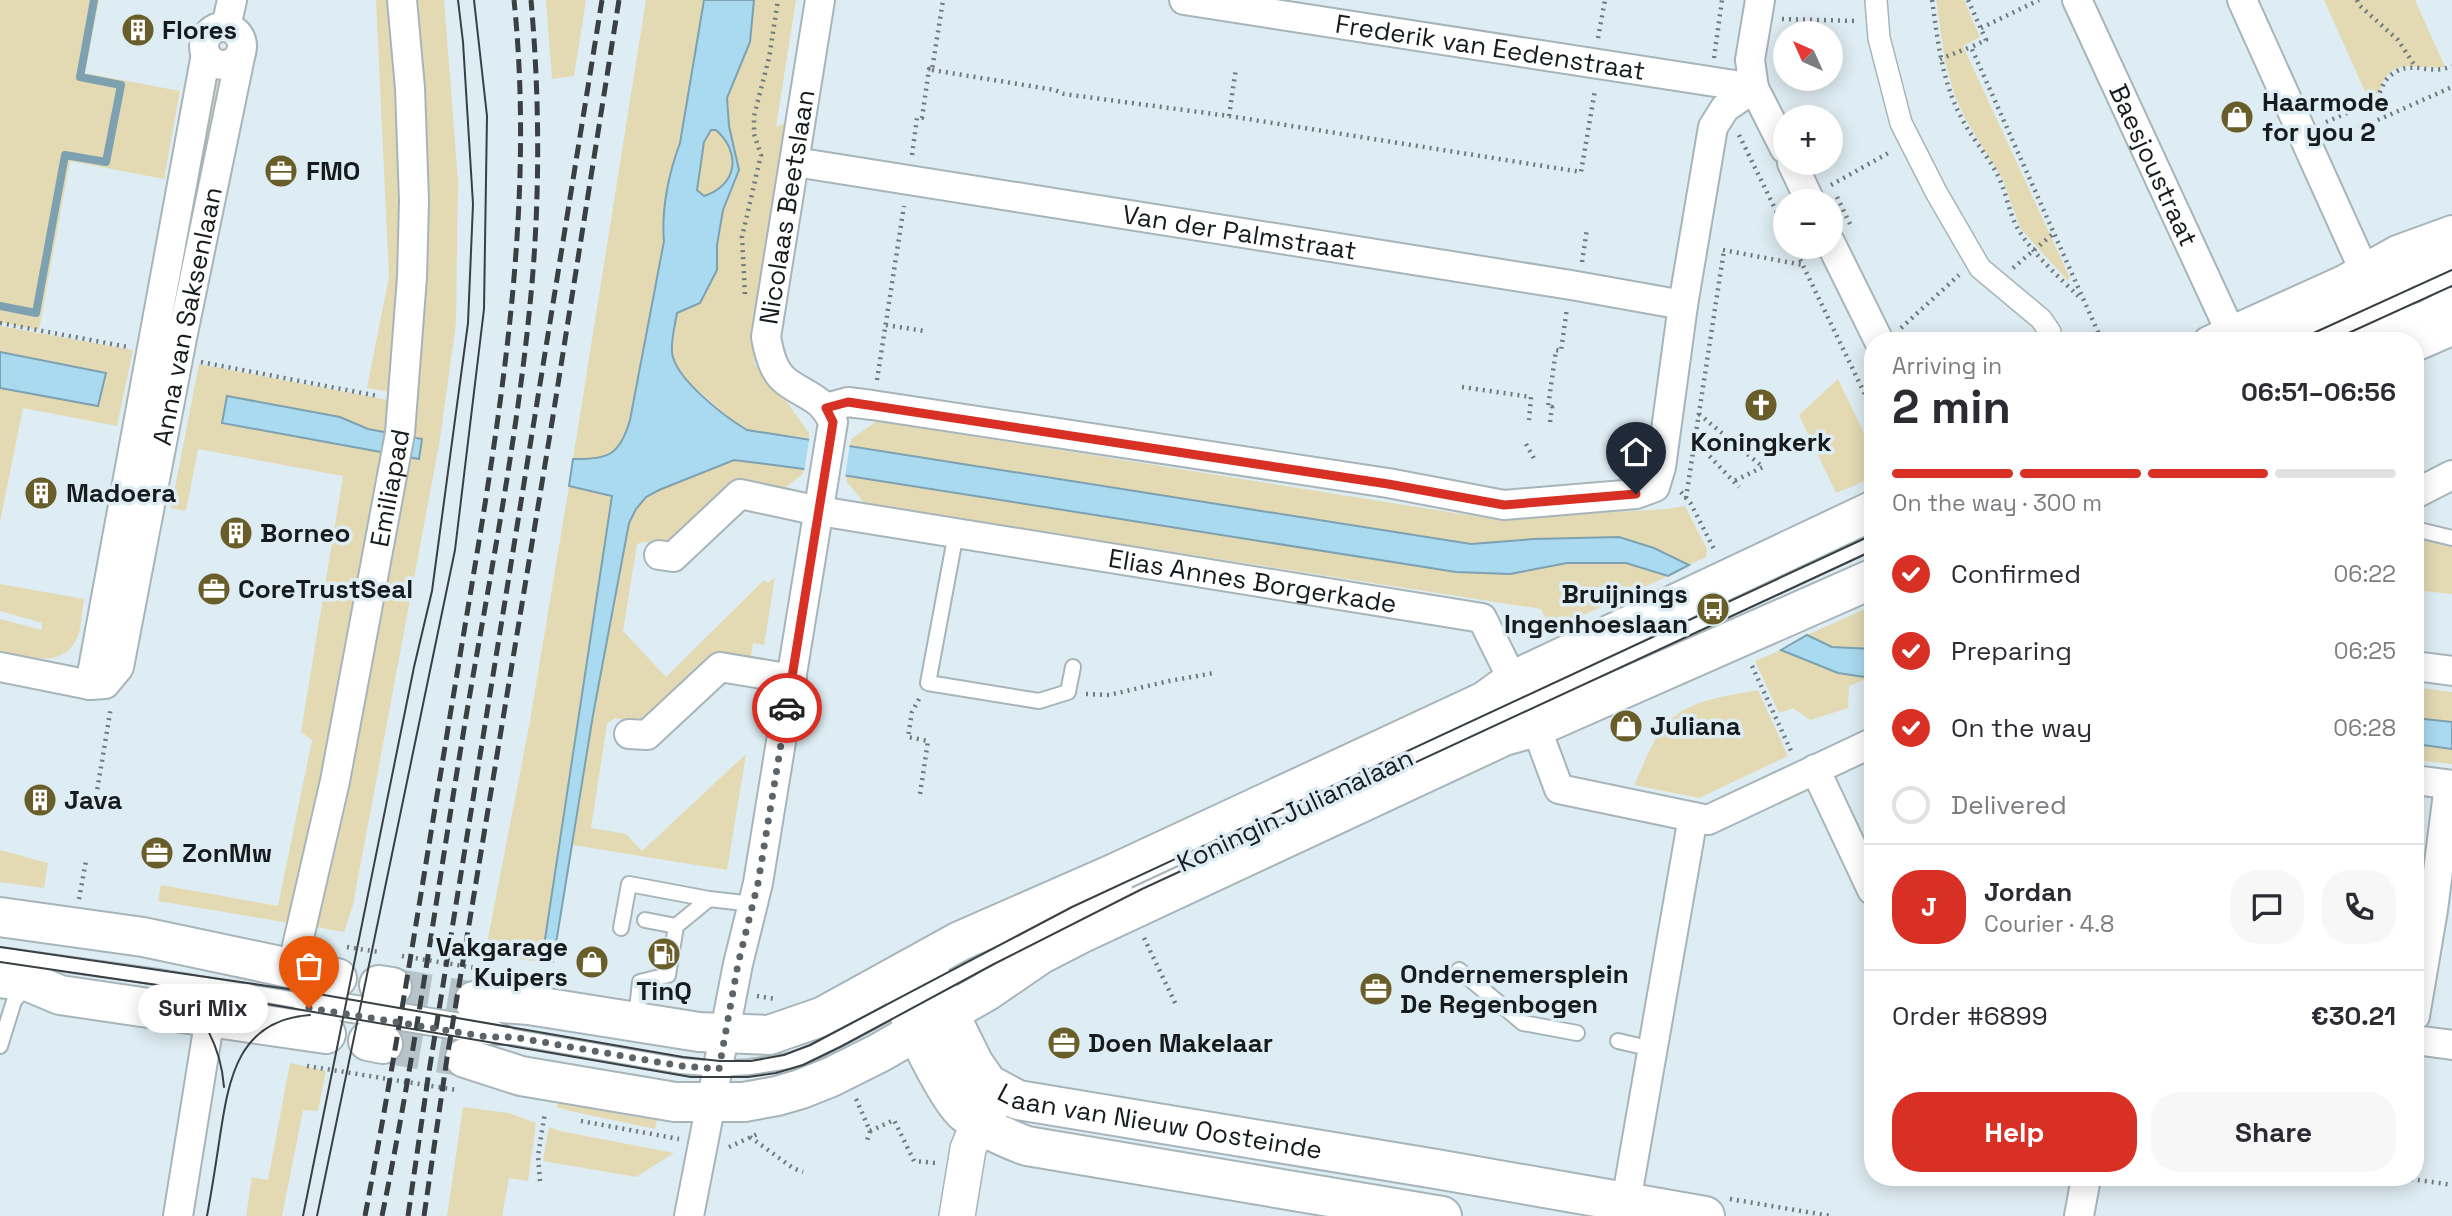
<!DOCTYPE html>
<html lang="en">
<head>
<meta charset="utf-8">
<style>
	:root { --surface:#fff; --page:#f7f7f7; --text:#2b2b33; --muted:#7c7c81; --line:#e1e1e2; --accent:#d93025 }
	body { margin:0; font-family:"Space Grotesk",sans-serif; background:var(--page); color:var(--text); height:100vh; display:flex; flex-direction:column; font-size:26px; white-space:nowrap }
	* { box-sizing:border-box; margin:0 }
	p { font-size:23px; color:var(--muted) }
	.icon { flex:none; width:38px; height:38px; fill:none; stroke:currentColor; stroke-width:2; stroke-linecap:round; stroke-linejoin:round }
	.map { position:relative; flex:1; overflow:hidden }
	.panel { position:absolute; left:1864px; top:332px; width:560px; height:854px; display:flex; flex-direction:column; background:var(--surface); border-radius:28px; box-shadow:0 4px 18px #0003 }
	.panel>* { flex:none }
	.needle { width:46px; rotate:315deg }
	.buttons { position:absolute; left:1773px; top:21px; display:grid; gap:14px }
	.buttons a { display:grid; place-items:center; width:70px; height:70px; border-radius:50%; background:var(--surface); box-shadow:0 4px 18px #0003; font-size:35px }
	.pin { position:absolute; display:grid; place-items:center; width:60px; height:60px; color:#fff; margin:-72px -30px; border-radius:50% 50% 50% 0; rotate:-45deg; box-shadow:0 0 7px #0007 }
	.pin .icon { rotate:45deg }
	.courier { position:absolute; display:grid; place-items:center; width:70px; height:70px; margin:-35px; border:5px solid #d93025; border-radius:50%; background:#fff; color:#222; box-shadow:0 2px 9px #0007 }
	.bubble { position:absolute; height:49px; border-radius:24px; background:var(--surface); box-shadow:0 4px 18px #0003; font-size:23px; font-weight:600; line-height:49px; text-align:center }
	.head em { font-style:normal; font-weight:600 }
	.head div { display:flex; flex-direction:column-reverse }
	.head { display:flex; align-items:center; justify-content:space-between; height:119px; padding:0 28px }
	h1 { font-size:46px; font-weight:600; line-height:52px }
	.bar { display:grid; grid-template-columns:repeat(4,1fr); gap:10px 7px; align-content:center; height:84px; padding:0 28px }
	.bar i { height:9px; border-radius:5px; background:var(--line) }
	.bar .selected { background:var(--accent) }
	.bar p { grid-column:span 4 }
	.line { display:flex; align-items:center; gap:18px; padding:0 28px; border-top:2px solid var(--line) }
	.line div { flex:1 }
	.round { display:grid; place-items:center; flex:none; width:74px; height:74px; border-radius:28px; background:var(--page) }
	ol { padding:0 28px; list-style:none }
	li { display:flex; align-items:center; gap:21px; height:77px }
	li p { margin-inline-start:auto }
	li .icon { padding:7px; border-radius:50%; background:var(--accent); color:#fff; stroke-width:4 }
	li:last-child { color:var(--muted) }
	li i { width:38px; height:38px; border:4px solid var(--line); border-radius:50% }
	.primary-button { display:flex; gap:14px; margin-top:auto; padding:14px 28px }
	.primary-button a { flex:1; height:80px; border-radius:28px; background:var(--accent); color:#fff; font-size:28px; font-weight:600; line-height:80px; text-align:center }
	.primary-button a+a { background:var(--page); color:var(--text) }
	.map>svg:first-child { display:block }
</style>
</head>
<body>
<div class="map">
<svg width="2452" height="1216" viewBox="0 0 2452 1216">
	<rect width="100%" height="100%" fill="#deedf3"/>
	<!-- green -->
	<path fill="#e3dab3" d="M0 0H99L85 73 180 91 164 179 70 161 39 330 0 322Z
		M376 0H395L404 85 397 393 367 388 389 277Z
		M406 0H444L458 181 456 323 440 439 353 905 344 932 306 925 403 456 419 459 422 440 406 437Z
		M546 0H586L574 76 552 79Z
		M646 0H704L680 143C669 172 661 210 664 241L630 420C620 455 608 460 573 459Z
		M754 0H796L776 127 793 120 758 323 754 363 769 386 787 402 809 433V438L747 430 735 423 683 377 675 365 672 351 677 313 717 270V245L723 210 739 170 729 126 727 98 750 42Z
		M1936 0H1964L1980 37 1963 46 2070 278 2068 281 2020 228 2003 180 1966 120 1955 96 1945 61Z
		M2324 0H2415L2445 67C2417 70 2389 54 2379 93L2368 98Z
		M214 69 223 70 226 75 176 314 170 313Z
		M711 130H716C741 152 738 185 704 196L697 191 704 142Z
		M0 326 133 350 117 426 23 408 0 522V388L98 405 106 373 0 352Z
		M199 364 388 400 394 403 392 434 368 429 340 417 227 397 391 454 296 924 158 901 161 885 278 906 312 740 301 732 343 476 198 449 186 511 171 508Z
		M1838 379C1846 398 1878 453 1872 471 1869 483 1846 488 1836 493L1799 415Z
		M877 421 1493 519 1667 509 1685 506 1707 549 1706 557 1689 565 1654 548 1619 537 1534 539 1471 545 850 446 851 439Z
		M734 460 804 469 803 474 787 486 785 495 749 488 677 544 644 542 637 544 623 631 666 677 764 580 768 583 775 577 764 645 753 643 750 663 640 722 615 718 607 724 591 828 626 834 642 851 746 754 727 870 573 845 593 715 629 523C634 513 639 503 648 496 670 480 708 470 734 460Z
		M846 475 1510 574 1567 563H1626L1668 576 1551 630 1541 609 865 504 847 482Z
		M569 486 612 496 542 959 532 961 485 954 530 721Z
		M2415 539 2452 544V594L2415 590Z
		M0 584 84 599C82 610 82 622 79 633 66 671 29 657 0 651V619L42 630V623L0 611Z
		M1872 606V649L1832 647 1807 635Z
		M1781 650 1838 673 1869 678 1849 686 1848 708 1810 720 1793 708 1779 713 1755 661Z
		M2415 687 2452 692V722L2415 718Z
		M1758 690 1788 756 1699 798 1634 785C1644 765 1652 739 1667 723 1690 699 1728 696 1758 690Z
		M2415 744 2452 749V764L2415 760Z
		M0 850 48 863 44 888 0 882Z
		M290 1063 326 1071 318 1111 303 1110 282 1216H246L252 1177 268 1180Z
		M558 1103 657 1120 655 1129 570 1111 557 1107Z
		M463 1107 509 1113 536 1123 528 1181 509 1178 502 1216H447Z
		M549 1127 560 1131 674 1153 636 1177 543 1161Z"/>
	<!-- water -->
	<path fill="#a9daf0" stroke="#7da1b1" stroke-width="2" fill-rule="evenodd" d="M704 0H754L750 42 727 98 729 126 739 170 723 210 717 245V270L700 303 677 313C675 325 671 340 672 352 674 378 725 417 747 430L1471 544 1534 539 1619 537 1654 548 1689 565 1668 576 1626 563H1567L1510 574 1456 572 804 469 734 460 659 490 646 497 636 509 629 523 593 715 553 962 542 959 612 496 569 486 573 459C608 460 620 455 630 420L664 241C661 210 669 172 680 143ZM711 130H716C741 152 738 185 704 196L697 190 704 142Z
		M0 352 106 373 98 406 0 388Z
		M227 396 340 417 368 429 422 439 419 459 222 423Z
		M1807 635 1832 647 1872 649V678L1838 673 1781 650Z
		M2415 718 2452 722V749L2415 744Z"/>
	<!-- pier -->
	<path fill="#deedf3" d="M810 435 850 442 845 479 804 472Z"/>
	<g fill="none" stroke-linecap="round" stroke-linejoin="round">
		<!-- stream -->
		<path stroke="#7da1b1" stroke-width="8" d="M0 306 36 313 65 155 106 162 121 85 80 77 94 0"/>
		<!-- secondary-tunnel -->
		<path stroke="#b6c3c8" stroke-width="38" stroke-dasharray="38 19" stroke-linecap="butt" d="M392 987 474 1001
			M383 1044 465 1058"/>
		<defs>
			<path id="service" d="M2326 335 2452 278
				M2415 529 2452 538
				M956 533 928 683 1039 701 1068 692 1073 667
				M1385 769 1872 542
				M645 920 676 926
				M621 928 629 884 709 899
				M0 955 158 977 296 1000 309 1008 488 1037H513L681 1066 719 1069 750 1067 789 1061 813 1053 905 1004
				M1459 970 1523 1023 1577 1033
				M938 986 1125 889
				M296 1000 309 995 490 1026 509 1035
				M636 1019 640 982 668 975 676 926 709 899 753 904
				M1618 1041 1652 1049
				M0 1046 14 1001 28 984"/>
			<path id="pedestrian" d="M1876 0 1879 38 1901 123 1936 192 1980 268 2041 319 2050 332"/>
			<g id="minor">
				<path id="s1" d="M1184 0 1754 88"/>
				<path d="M1760 0 1750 60 1754 88 1785 149"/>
				<path id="s2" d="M2077 0 2230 331"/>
				<path d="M2242 0 2363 268"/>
				<path d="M226 27 232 0"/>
				<circle cx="223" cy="46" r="19"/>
				<path id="s3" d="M206 54 90 685 105 684 119 667 182 338 241 52"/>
				<path id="s4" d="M795 162 1571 285 1683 305"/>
				<path d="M1792 163 1810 201"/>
				<path d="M1830 242 1879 341"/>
				<path d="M2208 341 2343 280 2397 250 2452 230"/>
				<path d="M2415 347 2452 331"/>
				<path d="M826 408 848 402 872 405 1388 483 1504 505 1636 494 1655 487 1661 467 1683 305 1713 127 1725 108 1754 88"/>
				<path d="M2415 494 2452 475"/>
				<path id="s5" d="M659 555 673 557 740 494 819 511 1482 618 1536 727 1559 789 1708 820 1872 743"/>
				<path d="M2415 666 2452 671"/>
				<path d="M0 667 90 685"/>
				<path d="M629 734 647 735 720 667 792 679"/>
				<path d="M1815 769 1872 890"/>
				<path d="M2415 780 2452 785"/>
				<path id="s6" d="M292 968 335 781 400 433 412 277 414 201 410 88 402 0"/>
				<path d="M2415 1016 2433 910 2449 785"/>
				<path d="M2415 1040 2452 1045"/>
				<path d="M1626 1202 1693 817"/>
				<path d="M178 1216 210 1017"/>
				<path id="s7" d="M689 1216 738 964 758 883 833 422C821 396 807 397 787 382 773 372 769 353 766 337L820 0"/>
				<path d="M2079 1216 2086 1178"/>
			</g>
			<path id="tertiary" d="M957 1216 968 1149 979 1122 996 1101"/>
			<g id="secondary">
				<path d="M2269 341 2317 320 2405 269 2452 253"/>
				<path d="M2369 341 2428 320 2452 307"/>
				<path d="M0 917 143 937 337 978"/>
				<path id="s8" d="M908 970 933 981 974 1064 988 1084 1018 1100 1436 1169 1705 1216"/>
				<path d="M908 970C907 978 903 989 904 997 907 1017 949 1101 965 1113 983 1128 1005 1138 1027 1146L1442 1216"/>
				<path d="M0 978 29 982 60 995 326 1034"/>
				<path d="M379 985 392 987"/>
				<path d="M474 1001 529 1005 699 1032 769 1035 824 1016 960 941 1113 874 1485 701 1514 680 1872 511"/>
				<path d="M368 1041 383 1044"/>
				<path d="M465 1058 521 1076 675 1102H744L777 1096 801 1089 831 1077 879 1053 987 991 1041 954 1080 934 1504 736 1536 727 1872 579"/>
			</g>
		</defs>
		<!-- service casing -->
		<use href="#service" stroke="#a7b5bb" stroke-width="18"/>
		<!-- pedestrian casing -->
		<use href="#pedestrian" stroke="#a7b5bb" stroke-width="24"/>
		<!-- minor casing -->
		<use href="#minor" stroke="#a7b5bb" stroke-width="32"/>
		<!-- tertiary casing -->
		<use href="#tertiary" stroke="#a7b5bb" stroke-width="38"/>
		<!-- secondary casing -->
		<use href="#secondary" stroke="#a7b5bb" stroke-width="42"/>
		<!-- path -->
		<path stroke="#707a7e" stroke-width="4.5" stroke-dasharray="2 5" stroke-linecap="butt" d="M1932 0C1938 42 1942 82 1962 119 1973 140 1989 157 1999 178 2007 195 2009 213 2018 229 2031 252 2060 278 2079 297
			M1968 0 1986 40 1971 47 2102 341
			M2357 0 2359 5 2398 40 2415 66
			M1782 19 1858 21
			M1981 28 2039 0
			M1598 38 1605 0
			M1714 58 1722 0
			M1940 59 1971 47
			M932 70 1055 90 1064 94 1229 116 1581 172 1595 90
			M1229 116 1236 68
			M2326 122 2375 101C2381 93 2382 83 2389 77 2410 57 2429 77 2452 66
			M1739 135 1785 229
			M2333 140 2452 87
			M912 155 917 118H922L929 69 932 70 943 0
			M1831 185 1892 151
			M1837 197 1850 224
			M1794 247 1872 409
			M1723 250 1803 265
			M1582 262 1587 229
			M2013 268 2054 233
			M745 294 742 237 761 155 754 134V116L769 58 778 0
			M0 323 128 347
			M886 325 924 331
			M1901 328 1959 275
			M201 362 378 396
			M877 380 904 206
			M1462 387 1531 397 1529 420
			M1699 414 1763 467 1734 481
			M1550 422 1552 407H1548L1556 350 1561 351 1567 308
			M1695 441 1739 487
			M1526 444 1536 462
			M1681 492 1691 504 1715 551
			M1686 498 1724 250
			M1752 666 1792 753
			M1086 694 1109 695 1169 681 1214 673
			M919 699 912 712 908 737 928 741 920 794
			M95 803 111 707
			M79 899 86 861
			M1144 938 1177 1007
			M347 947 379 952
			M402 956 476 968
			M757 996 776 999
			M307 1066 457 1090
			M856 1099 870 1131 866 1144
			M581 1121 679 1139
			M870 1131 894 1120 914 1161 936 1163
			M750 1137 793 1168 803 1172
			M729 1147 760 1133
			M2404 1178 2452 1185
			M540 1181 538 1156 545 1112
			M1730 1199 1831 1216"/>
		<!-- service -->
		<use href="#service" stroke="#fff" stroke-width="14"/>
		<!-- pedestrian -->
		<use href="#pedestrian" stroke="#fff" stroke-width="21"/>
		<!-- minor -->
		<use href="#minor" stroke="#fff" stroke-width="28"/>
		<!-- tertiary -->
		<use href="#tertiary" stroke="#fff" stroke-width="35"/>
		<!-- secondary -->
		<use href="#secondary" stroke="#fff" stroke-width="38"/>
		<!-- tram -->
		<path stroke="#394044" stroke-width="2" d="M2296 341 2452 270
			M2331 341 2452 286
			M0 947 295 990 683 1057 720 1061H751L784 1055 810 1045 1072 907 1872 535
			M0 962 157 985 691 1077H748L776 1073 803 1065 842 1046 994 964 1142 889 1872 551
			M172 989C204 1013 221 1048 224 1087
			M207 1216C212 1189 216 1163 220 1136 229 1078 238 1020 310 1015
			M303 1216 414 667 432 591 468 323 473 204 463 42 458 0
			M317 1216 455 550 484 309 487 116 474 0"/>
		<!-- rail -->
		<path stroke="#394044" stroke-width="5" stroke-dasharray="14 7" stroke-linecap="butt" d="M365 1216C400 1032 428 847 459 662 495 443 537 223 514 0
			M382 1216C416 1051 438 883 466 717 491 569 521 421 533 271 540 181 539 90 531 0
			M408 1216 428 1078 602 0
			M424 1216 447 1058 553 416 619 0"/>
	</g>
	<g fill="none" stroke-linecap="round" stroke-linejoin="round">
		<!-- done -->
		<path stroke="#5c6469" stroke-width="7" stroke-dasharray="0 12.6" d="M309 1008 488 1037H513L681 1066 719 1069 738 964 758 883 787 708"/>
		<!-- route -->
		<path stroke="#d93025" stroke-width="9" d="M787 708 831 435 833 422 826 408 848 402 1388 484 1504 505 1636 494"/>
	</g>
	<!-- icons -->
	<defs>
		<symbol id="building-disc" viewBox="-11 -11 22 22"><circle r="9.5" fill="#695e2a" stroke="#deedf3"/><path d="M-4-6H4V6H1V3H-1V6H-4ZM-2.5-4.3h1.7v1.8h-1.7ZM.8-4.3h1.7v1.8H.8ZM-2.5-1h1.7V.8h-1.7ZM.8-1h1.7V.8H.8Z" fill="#fff"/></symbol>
		<symbol id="shop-disc" viewBox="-11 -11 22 22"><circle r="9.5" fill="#695e2a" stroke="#deedf3"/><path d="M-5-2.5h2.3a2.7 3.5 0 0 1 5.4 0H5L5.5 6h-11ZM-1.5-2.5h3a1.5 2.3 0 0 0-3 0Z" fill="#fff"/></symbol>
		<symbol id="office-disc" viewBox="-11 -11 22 22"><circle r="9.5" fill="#695e2a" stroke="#deedf3"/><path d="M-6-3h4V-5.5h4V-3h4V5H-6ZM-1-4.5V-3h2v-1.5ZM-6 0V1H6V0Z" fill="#fff"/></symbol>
		<symbol id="church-disc" viewBox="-11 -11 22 22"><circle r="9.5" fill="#695e2a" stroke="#deedf3"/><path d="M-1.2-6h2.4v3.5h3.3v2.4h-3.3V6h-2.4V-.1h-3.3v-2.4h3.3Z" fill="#fff"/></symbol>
		<symbol id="bus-disc" viewBox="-11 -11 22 22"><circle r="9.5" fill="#695e2a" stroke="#deedf3"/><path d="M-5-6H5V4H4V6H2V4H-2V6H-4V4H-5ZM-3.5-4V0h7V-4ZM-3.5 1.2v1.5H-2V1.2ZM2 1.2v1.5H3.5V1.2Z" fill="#fff"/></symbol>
		<symbol id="fuel-disc" viewBox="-11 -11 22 22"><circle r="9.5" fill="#695e2a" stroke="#deedf3"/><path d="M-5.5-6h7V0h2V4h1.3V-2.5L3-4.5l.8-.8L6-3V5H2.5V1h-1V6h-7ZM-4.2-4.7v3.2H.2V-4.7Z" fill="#fff"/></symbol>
	</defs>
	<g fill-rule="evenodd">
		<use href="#building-disc" x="119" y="11" width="38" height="38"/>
		<use href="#shop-disc" x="2218" y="98" width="38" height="38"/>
		<use href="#office-disc" x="262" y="152" width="38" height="38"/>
		<use href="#church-disc" x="1742" y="386" width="38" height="38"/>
		<use href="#building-disc" x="22" y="474" width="38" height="38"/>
		<use href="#building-disc" x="217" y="514" width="38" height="38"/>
		<use href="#office-disc" x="195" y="570" width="38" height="38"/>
		<use href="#bus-disc" x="1694" y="590" width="38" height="38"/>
		<use href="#shop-disc" x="1607" y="707" width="38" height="38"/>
		<use href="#building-disc" x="21" y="781" width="38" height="38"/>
		<use href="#office-disc" x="138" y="834" width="38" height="38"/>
		<use href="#fuel-disc" x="645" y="935" width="38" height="38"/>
		<use href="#shop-disc" x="573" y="943" width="38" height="38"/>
		<use href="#office-disc" x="1357" y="970" width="38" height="38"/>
		<use href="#office-disc" x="1045" y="1024" width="38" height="38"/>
	</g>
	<g text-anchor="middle" stroke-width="7" stroke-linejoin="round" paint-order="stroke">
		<!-- poi labels -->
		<g font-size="26" font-weight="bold" fill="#161b1e" stroke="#deedf3" text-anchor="start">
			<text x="162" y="39">Flores</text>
			<text x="2262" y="111">Haarmode<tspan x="2262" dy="30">for you 2</tspan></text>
			<text x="306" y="180">FMO</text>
			<text x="1761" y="451" text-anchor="middle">Koningkerk</text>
			<text x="66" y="502">Madoera</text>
			<text x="260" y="542">Borneo</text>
			<text x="238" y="598">CoreTrustSeal</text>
			<text x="1688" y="603" text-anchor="end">Bruijnings<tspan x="1688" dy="30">Ingenhoeslaan</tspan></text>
			<text x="1650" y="735">Juliana</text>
			<text x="64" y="809">Java</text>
			<text x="182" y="862">ZonMw</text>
			<text x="568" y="956" text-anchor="end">Vakgarage<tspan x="568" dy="30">Kuipers</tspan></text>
			<text x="1400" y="983">Ondernemersplein<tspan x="1400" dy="30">De Regenbogen</tspan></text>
			<text x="664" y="1000" text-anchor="middle">TinQ</text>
			<text x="1088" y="1052">Doen Makelaar</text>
		</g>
		<!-- street labels -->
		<g font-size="26" fill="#161b1e" stroke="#deedf3">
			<text dy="9" stroke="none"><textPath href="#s1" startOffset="310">Frederik van Eedenstraat</textPath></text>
			<text dy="9" stroke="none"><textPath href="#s2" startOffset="182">Baesjoustraat</textPath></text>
			<text dy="9" stroke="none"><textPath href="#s7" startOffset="1052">Nicolaas Beetslaan</textPath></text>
			<text dy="9" stroke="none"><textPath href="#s4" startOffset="450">Van der Palmstraat</textPath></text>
			<text dy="9" stroke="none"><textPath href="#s3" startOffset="1036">Anna van Saksenlaan</textPath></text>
			<text dy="9" stroke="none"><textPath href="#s6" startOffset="490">Emiliapad</textPath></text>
			<text dy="9" stroke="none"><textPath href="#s5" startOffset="626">Elias Annes Borgerkade</textPath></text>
			<text transform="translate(1295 810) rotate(-25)" y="9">Koningin Julianalaan</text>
			<text dy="9" stroke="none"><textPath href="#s8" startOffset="322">Laan van Nieuw Oosteinde</textPath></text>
		</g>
	</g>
</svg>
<div class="buttons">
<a><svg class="needle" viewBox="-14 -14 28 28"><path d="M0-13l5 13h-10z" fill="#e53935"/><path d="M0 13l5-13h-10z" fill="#7c7c81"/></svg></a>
<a>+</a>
<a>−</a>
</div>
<div class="pin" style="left:309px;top:1008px;background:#ea580c"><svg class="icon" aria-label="bag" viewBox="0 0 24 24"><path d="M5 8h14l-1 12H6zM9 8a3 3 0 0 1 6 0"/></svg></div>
<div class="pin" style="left:1636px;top:494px;background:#1f2937"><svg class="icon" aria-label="home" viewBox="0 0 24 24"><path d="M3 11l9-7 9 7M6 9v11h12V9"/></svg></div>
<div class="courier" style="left:787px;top:708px"><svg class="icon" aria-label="car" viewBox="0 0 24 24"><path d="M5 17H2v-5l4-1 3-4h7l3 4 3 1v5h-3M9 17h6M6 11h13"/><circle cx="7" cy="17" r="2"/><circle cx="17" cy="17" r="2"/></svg></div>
<div class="bubble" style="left:138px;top:984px;width:130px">Suri Mix</div>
<section class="panel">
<div class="head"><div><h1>2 min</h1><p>Arriving in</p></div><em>06:51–06:56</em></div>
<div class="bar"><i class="selected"></i><i class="selected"></i><i class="selected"></i><i></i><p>On the way · 300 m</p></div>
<ol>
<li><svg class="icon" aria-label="check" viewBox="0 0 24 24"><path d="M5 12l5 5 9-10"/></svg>Confirmed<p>06:22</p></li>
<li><svg class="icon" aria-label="check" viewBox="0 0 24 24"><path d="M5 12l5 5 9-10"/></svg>Preparing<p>06:25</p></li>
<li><svg class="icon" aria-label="check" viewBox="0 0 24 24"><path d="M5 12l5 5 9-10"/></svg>On the way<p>06:28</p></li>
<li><i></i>Delivered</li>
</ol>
<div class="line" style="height:126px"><b class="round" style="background:var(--accent);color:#fff">J</b><div><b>Jordan</b><p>Courier · 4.8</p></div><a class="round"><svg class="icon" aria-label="chat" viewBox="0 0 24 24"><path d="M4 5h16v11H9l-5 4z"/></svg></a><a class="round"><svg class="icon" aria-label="phone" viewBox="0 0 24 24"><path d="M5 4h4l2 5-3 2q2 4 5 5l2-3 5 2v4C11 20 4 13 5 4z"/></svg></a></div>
<div class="line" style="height:91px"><div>Order #6899</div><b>€30.21</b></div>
<div class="primary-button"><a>Help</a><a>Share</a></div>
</section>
</div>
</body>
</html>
